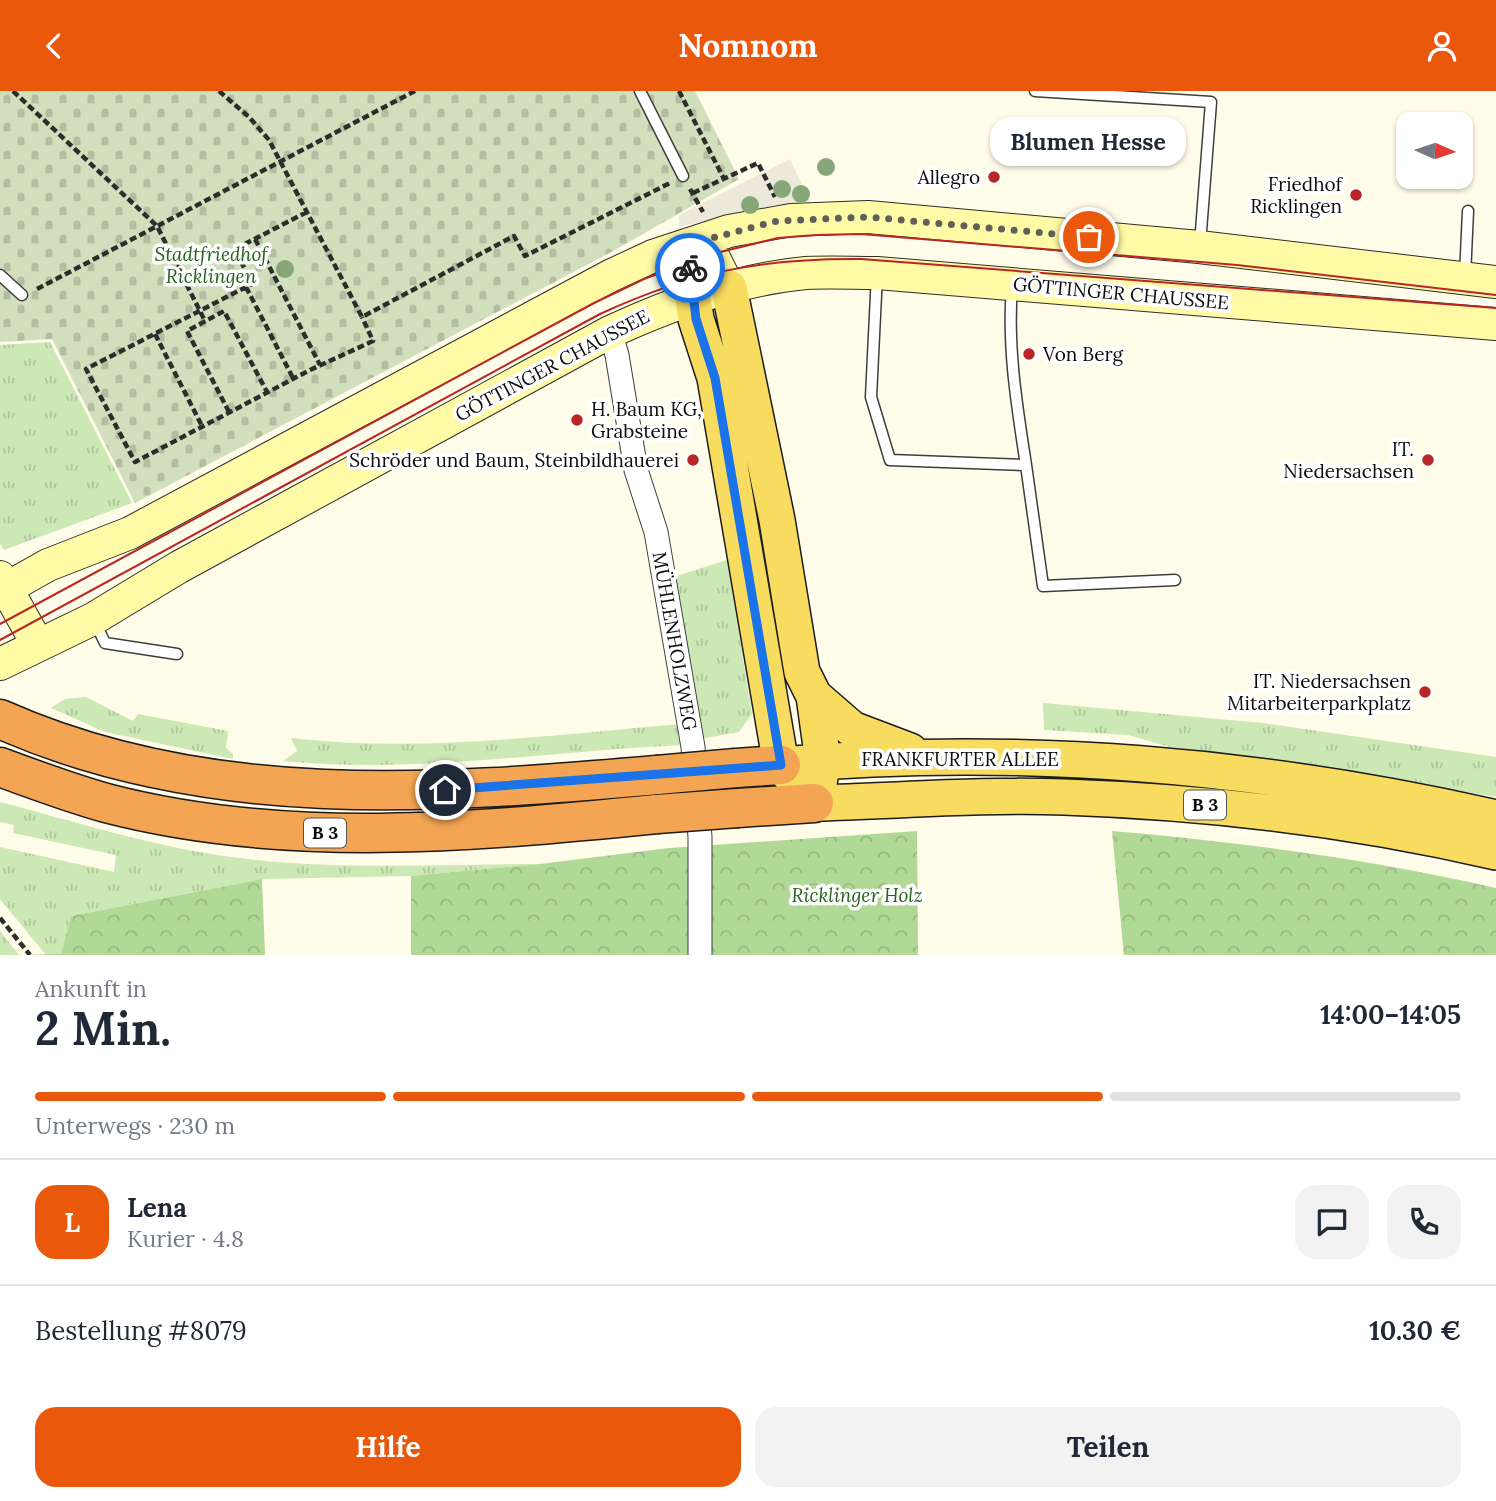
<!DOCTYPE html>
<html lang="de">
<head>
<meta charset="utf-8">
<style>
	:root { --surface:#fff; --page:#f2f2f3; --text:#1f2937; --muted:#747a83; --line:#e0e1e3; --accent:#ea580c }
	body { margin:0; font-family:Lora,serif; background:var(--page); color:var(--text); height:100vh; display:flex; flex-direction:column; font-size:26px; white-space:nowrap }
	* { box-sizing:border-box; margin:0 }
	p { font-size:23px; color:var(--muted) }
	.icon { flex:none; width:38px; height:38px; fill:none; stroke:currentColor; stroke-width:2; stroke-linecap:round; stroke-linejoin:round }
	.map { position:relative; height:864px; overflow:hidden }
	.sheet { display:flex; flex-direction:column; background:var(--surface); flex:1 }
	.sheet>* { flex:none }
	.needle { width:46px; rotate:93deg }
	.controls { position:absolute; left:1396px; top:21px; display:grid; gap:14px }
	.controls a { display:grid; place-items:center; width:77px; height:77px; border-radius:14px; background:var(--surface); box-shadow:0 2px 5px #0004; font-size:35px }
	.pin { position:absolute; display:grid; place-items:center; width:60px; height:60px; color:#fff; margin:-30px; border:4px solid #fff; border-radius:50%; box-shadow:0 2px 7px #0007 }
	.courier { position:absolute; display:grid; place-items:center; width:70px; height:70px; margin:-35px; border:5px solid #1a73e8; border-radius:50%; background:#fff; color:#222; box-shadow:0 2px 9px #0007 }
	.bubble { position:absolute; height:49px; border-radius:21px; background:var(--surface); box-shadow:0 2px 5px #0004; font-size:23px; font-weight:800; line-height:49px; text-align:center }
	.overview em { font-style:normal; font-weight:800 }
	.overview div { display:flex; flex-direction:column-reverse }
	.overview { display:flex; align-items:center; justify-content:space-between; height:119px; padding:0 35px }
	h1 { font-size:46px; font-weight:800; line-height:52px }
	.bar { display:grid; grid-template-columns:repeat(4,1fr); gap:10px 7px; align-content:center; height:84px; padding:0 35px }
	.bar i { height:9px; border-radius:5px; background:var(--line) }
	.bar .active { background:var(--accent) }
	.bar p { grid-column:span 4 }
	.line { display:flex; align-items:center; gap:18px; padding:0 35px; border-top:2px solid var(--line) }
	.line div { flex:1 }
	.round { display:grid; place-items:center; flex:none; width:74px; height:74px; border-radius:21px; background:var(--page) }
	.primary-button { display:flex; gap:14px; margin-top:auto; padding:14px 35px }
	.primary-button a { flex:1; height:80px; border-radius:21px; background:var(--accent); color:#fff; font-size:28px; font-weight:800; line-height:80px; text-align:center }
	.primary-button a+a { background:var(--page); color:var(--text) }
	header { display:flex; justify-content:space-between; align-items:center; height:91px; padding:0 35px; background:var(--accent); color:#fff; font-size:32px; font-weight:800 }
	.map>svg:first-child { display:block }
</style>
</head>
<body>
<header><svg class="icon" aria-label="back" viewBox="0 0 24 24"><path d="M15 5l-7 7 7 7"/></svg>Nomnom<svg class="icon" aria-label="person" viewBox="0 0 24 24"><circle cx="12" cy="8" r="4"/><path d="M4 21q1-7 8-7t8 7"/></svg></header>
<div class="map">
<svg width="1496" height="864" viewBox="0 0 1496 864">
	<defs>
		<pattern id="grass-tufts" width="24" height="20" patternUnits="userSpaceOnUse" patternTransform="scale(1.75)"><rect width="24" height="20" fill="#cce8b4"/><path d="M3 7l-1-3M5 7V3M7 7l1-3M15 17l-1-3M17 17v-4M19 17l1-3" fill="none" stroke="#aec699"/></pattern>
		<pattern id="forest-crowns" width="20" height="18" patternUnits="userSpaceOnUse" patternTransform="scale(1.75)"><rect width="20" height="18" fill="#afd994"/><path d="M2 6a3 3 0 1 1 6 0M12 15a3 3 0 1 1 6 0" fill="none" stroke="#95b97e"/></pattern>
		<pattern id="cemetery-stones" width="16" height="16" patternUnits="userSpaceOnUse" patternTransform="scale(1.75)"><rect width="16" height="16" fill="#d2dfbc"/><path d="M2 7V4a2 2 0 0 1 4 0v3zM10 15v-3a2 2 0 0 1 4 0v3z" fill="#b3bea0"/></pattern>
	</defs>
	<rect width="100%" height="100%" fill="#fffce9"/>
	<!-- grass -->
	<path fill="url(#grass-tufts)" d="M50 251 132 412 4 459 0 453V254Z
		M727 469 752 623 739 641 700 648 670 487Z
		M86 606 133 630 138 623 228 640 226 657 233 663V668L105 641 51 617 65 608Z
		M1043 612 1263 632 1496 666V706L1258 666 1170 656 1128 644 1044 639Z
		M681 633 683 654C550 660 416 683 283 670L297 660 291 647C420 662 552 644 681 633Z
		M0 711C77 731 154 756 232 766 334 780 438 773 540 773L410 785 262 788 71 825 61 864H46L0 808V756L114 781 116 764 13 742 14 734 0 731Z
		M0 840 19 864H0Z"/>
	<!-- forest -->
	<path fill="url(#forest-crowns)" d="M917 740 918 864H411V785L540 773 669 757Z
		M1112 740C1241 751 1369 768 1496 797V864H1124Z
		M262 788 265 864H18L61 863 71 825Z"/>
	<!-- cemetery -->
	<path fill="url(#cemetery-stones)" d="M0 0H695L739 88 615 159 135 412 52 248 0 251Z"/>
	<!-- plaza -->
	<path fill="#ede9da" d="M790 68 810 110 775 114 679 136V124Z"/>
	<g fill="none" stroke-linecap="round" stroke-linejoin="round">
		<defs>
			<path id="lane" d="M640 0 683 85
				M1035 0 1211 11 1200 153
				M877 183 871 306 890 369 1026 374 1043 495 1175 489
				M0 184 22 204
				M1465 185 1468 120
				M1012 196C1007 255 1017 316 1026 374
				M95 531 105 552 177 563"/>
			<path id="street" d="M610 241 617 264 636 379 656 441 693 656 700 746V864"/>
			<path id="secondary" d="M689 153 712 163 729 197
				M0 486 38 554
				M0 501 48 474 130 442 610 185 653 165 729 140 791 129 868 126 1199 156 1496 191
				M0 573 93 528 179 476 610 241C671 213 738 188 806 182 830 181 854 182 877 182L1496 233"/>
			<path id="primary" d="M729 197 777 429 802 581 814 605 823 670 819 692
				M693 208 696 228 715 287 781 674 796 691
				M814 605 852 638 910 660
				M781 674C1018 653 1263 674 1496 727
				M814 712C897 710 981 703 1064 706 1209 711 1355 728 1496 761"/>
			<path id="highway" d="M0 628C209 721 436 703 657 684
				M0 676C35 689 70 702 106 712 286 759 474 741 657 723
				M736 677 781 674
				M738 717 814 712"/>
		</defs>
		<!-- lane casing -->
		<use href="#lane" stroke="#3e3e3e" stroke-width="13"/>
		<!-- street casing -->
		<use href="#street" stroke="#3e3e3e" stroke-width="25"/>
		<!-- secondary casing -->
		<use href="#secondary" stroke="#2d2d2d" stroke-width="34"/>
		<!-- primary casing -->
		<use href="#primary" stroke="#1c1c1c" stroke-width="38"/>
		<!-- highway casing -->
		<use href="#highway" stroke="#1c1c1c" stroke-width="41"/>
		<!-- path -->
		<path stroke="#2d2d2d" stroke-width="4.5" stroke-dasharray="7 3.5" stroke-linecap="butt" d="M13 0 157 135 205 230
			M219 0 249 26 269 49 362 226 514 145 525 165 670 92
			M679 0 724 88
			M690 98 703 121
			M693 102 758 72 775 106
			M307 121 235 158 252 193 86 278 135 371 310 279 373 250 362 226
			M255 148 320 274
			M246 196 293 287
			M37 198 415 0
			M155 243 202 335
			M229 321 187 240 224 220 267 301
			M0 827 30 864"/>
		<!-- lane -->
		<use href="#lane" stroke="#fff" stroke-width="10"/>
		<!-- street -->
		<use href="#street" stroke="#fff" stroke-width="23"/>
		<!-- secondary -->
		<use href="#secondary" stroke="#fffaa5" stroke-width="32"/>
		<!-- primary -->
		<use href="#primary" stroke="#f8dc60" stroke-width="35"/>
		<!-- highway -->
		<use href="#highway" stroke="#f4a553" stroke-width="38"/>
		<!-- tram -->
		<path stroke="#b92625" stroke-width="2" d="M0 533 594 212 644 188 712 163 778 147 816 144 861 143 1237 174 1496 204
			M0 549 600 223C691 181 761 167 861 168L1496 217"/>
		<defs>
			<path id="highway-bridge" d="M657 684 736 677
				M657 723 738 717"/>
		</defs>
		<!-- highway-bridge casing -->
		<use href="#highway-bridge" stroke="#1c1c1c" stroke-width="41" stroke-linecap="butt"/>
		<!-- highway-bridge -->
		<use href="#highway-bridge" stroke="#f4a553" stroke-width="38"/>
	</g>
	<!-- trees -->
	<g fill="#88a779">
		<circle cx="826" cy="76" r="9"/>
		<circle cx="782" cy="98" r="9"/>
		<circle cx="801" cy="103" r="9"/>
		<circle cx="750" cy="114" r="9"/>
		<circle cx="285" cy="178" r="9"/>
	</g>
	<g fill="none" stroke-linecap="round" stroke-linejoin="round">
		<!-- done -->
		<path stroke="#605f59" stroke-width="7" stroke-dasharray="0 12.6" d="M690 177 689 153 777 130 868 126 1089 146"/>
		<!-- route -->
		<path stroke="#1a73e8" stroke-width="9" d="M445 699 781 674 715 287 696 228 690 177"/>
	</g>
	<!-- markers -->
	<g fill="#b92625" stroke="#fff" stroke-width="2.5">
		<circle cx="994" cy="86" r="7"/>
		<circle cx="1356" cy="104" r="7"/>
		<circle cx="1029" cy="263" r="7"/>
		<circle cx="577" cy="329" r="7"/>
		<circle cx="693" cy="369" r="7"/>
		<circle cx="1428" cy="369" r="7"/>
		<circle cx="1425" cy="601" r="7"/>
	</g>
	<g text-anchor="middle" stroke-width="7" stroke-linejoin="round" paint-order="stroke">
		<!-- shield labels -->
		<g fill="#fff" stroke="#545454" stroke-width="2">
			<rect x="1184" y="699.5" width="42" height="29" rx="5"/>
			<rect x="304" y="727.5" width="42" height="29" rx="5"/>
		</g>
		<g font-size="18" font-weight="bold" fill="#0b0b0b">
			<text x="1205" y="720">B 3</text>
			<text x="325" y="748">B 3</text>
		</g>
		<!-- poi labels -->
		<g font-size="19" fill="#0b0b0b" stroke="#fff" text-anchor="end">
			<text x="980" y="93">Allegro</text>
			<text x="1342" y="100">Friedhof<tspan x="1342" dy="22">Ricklingen</tspan></text>
			<text x="1043" y="270" text-anchor="start">Von Berg</text>
			<text x="591" y="325" text-anchor="start">H. Baum KG,<tspan x="591" dy="22">Grabsteine</tspan></text>
			<text x="1414" y="365">IT.<tspan x="1414" dy="22">Niedersachsen</tspan></text>
			<text x="679" y="376">Schröder und Baum, Steinbildhauerei</text>
			<text x="1411" y="597">IT. Niedersachsen<tspan x="1411" dy="22">Mitarbeiterparkplatz</tspan></text>
		</g>
		<!-- park labels -->
		<g font-size="19" font-style="italic" fill="#27621d" stroke="#fff">
			<text x="211" y="170">Stadtfriedhof<tspan x="211" dy="22">Ricklingen</tspan></text>
			<text x="857" y="811">Ricklinger Holz</text>
		</g>
		<!-- street labels -->
		<g font-size="19" fill="#0b0b0b" stroke="#fff">
			<text transform="translate(1121 202) rotate(5)" y="7">GÖTTINGER CHAUSSEE</text>
			<text transform="translate(552 274) rotate(-28)" y="7">GÖTTINGER CHAUSSEE</text>
			<text transform="translate(675 550) rotate(80)" y="7">MÜHLENHOLZWEG</text>
			<text x="960" y="675">FRANKFURTER ALLEE</text>
		</g>
	</g>
</svg>
<div class="controls">
<a><svg class="needle" viewBox="-14 -14 28 28"><path d="M0-13l5 13h-10z" fill="#e53935"/><path d="M0 13l5-13h-10z" fill="#747a83"/></svg></a>
</div>
<div class="pin" style="left:1089px;top:146px;background:#ea580c"><svg class="icon" aria-label="bag" viewBox="0 0 24 24"><path d="M5 8h14l-1 12H6zM9 8a3 3 0 0 1 6 0"/></svg></div>
<div class="pin" style="left:445px;top:699px;background:#1f2937"><svg class="icon" aria-label="home" viewBox="0 0 24 24"><path d="M3 11l9-7 9 7M6 9v11h12V9"/></svg></div>
<div class="courier" style="left:690px;top:177px"><svg class="icon" aria-label="bike" viewBox="0 0 24 24"><circle cx="6" cy="16" r="4"/><circle cx="18" cy="16" r="4"/><path d="M6 16l4-8h5l3 8M10 8l3 8H6M13 5h3"/></svg></div>
<div class="bubble" style="left:990px;top:26px;width:196px">Blumen Hesse</div>
</div>
<section class="sheet">
<div class="overview"><div><h1>2 Min.</h1><p>Ankunft in</p></div><em>14:00–14:05</em></div>
<div class="bar"><i class="active"></i><i class="active"></i><i class="active"></i><i></i><p>Unterwegs · 230 m</p></div>
<div class="line" style="height:126px"><b class="round" style="background:var(--accent);color:#fff">L</b><div><b>Lena</b><p>Kurier · 4.8</p></div><a class="round"><svg class="icon" aria-label="chat" viewBox="0 0 24 24"><path d="M4 5h16v11H9l-5 4z"/></svg></a><a class="round"><svg class="icon" aria-label="phone" viewBox="0 0 24 24"><path d="M5 4h4l2 5-3 2q2 4 5 5l2-3 5 2v4C11 20 4 13 5 4z"/></svg></a></div>
<div class="line" style="height:91px"><div>Bestellung #8079</div><b>10.30 €</b></div>
<div class="primary-button"><a>Hilfe</a><a>Teilen</a></div>
</section>
</body>
</html>
